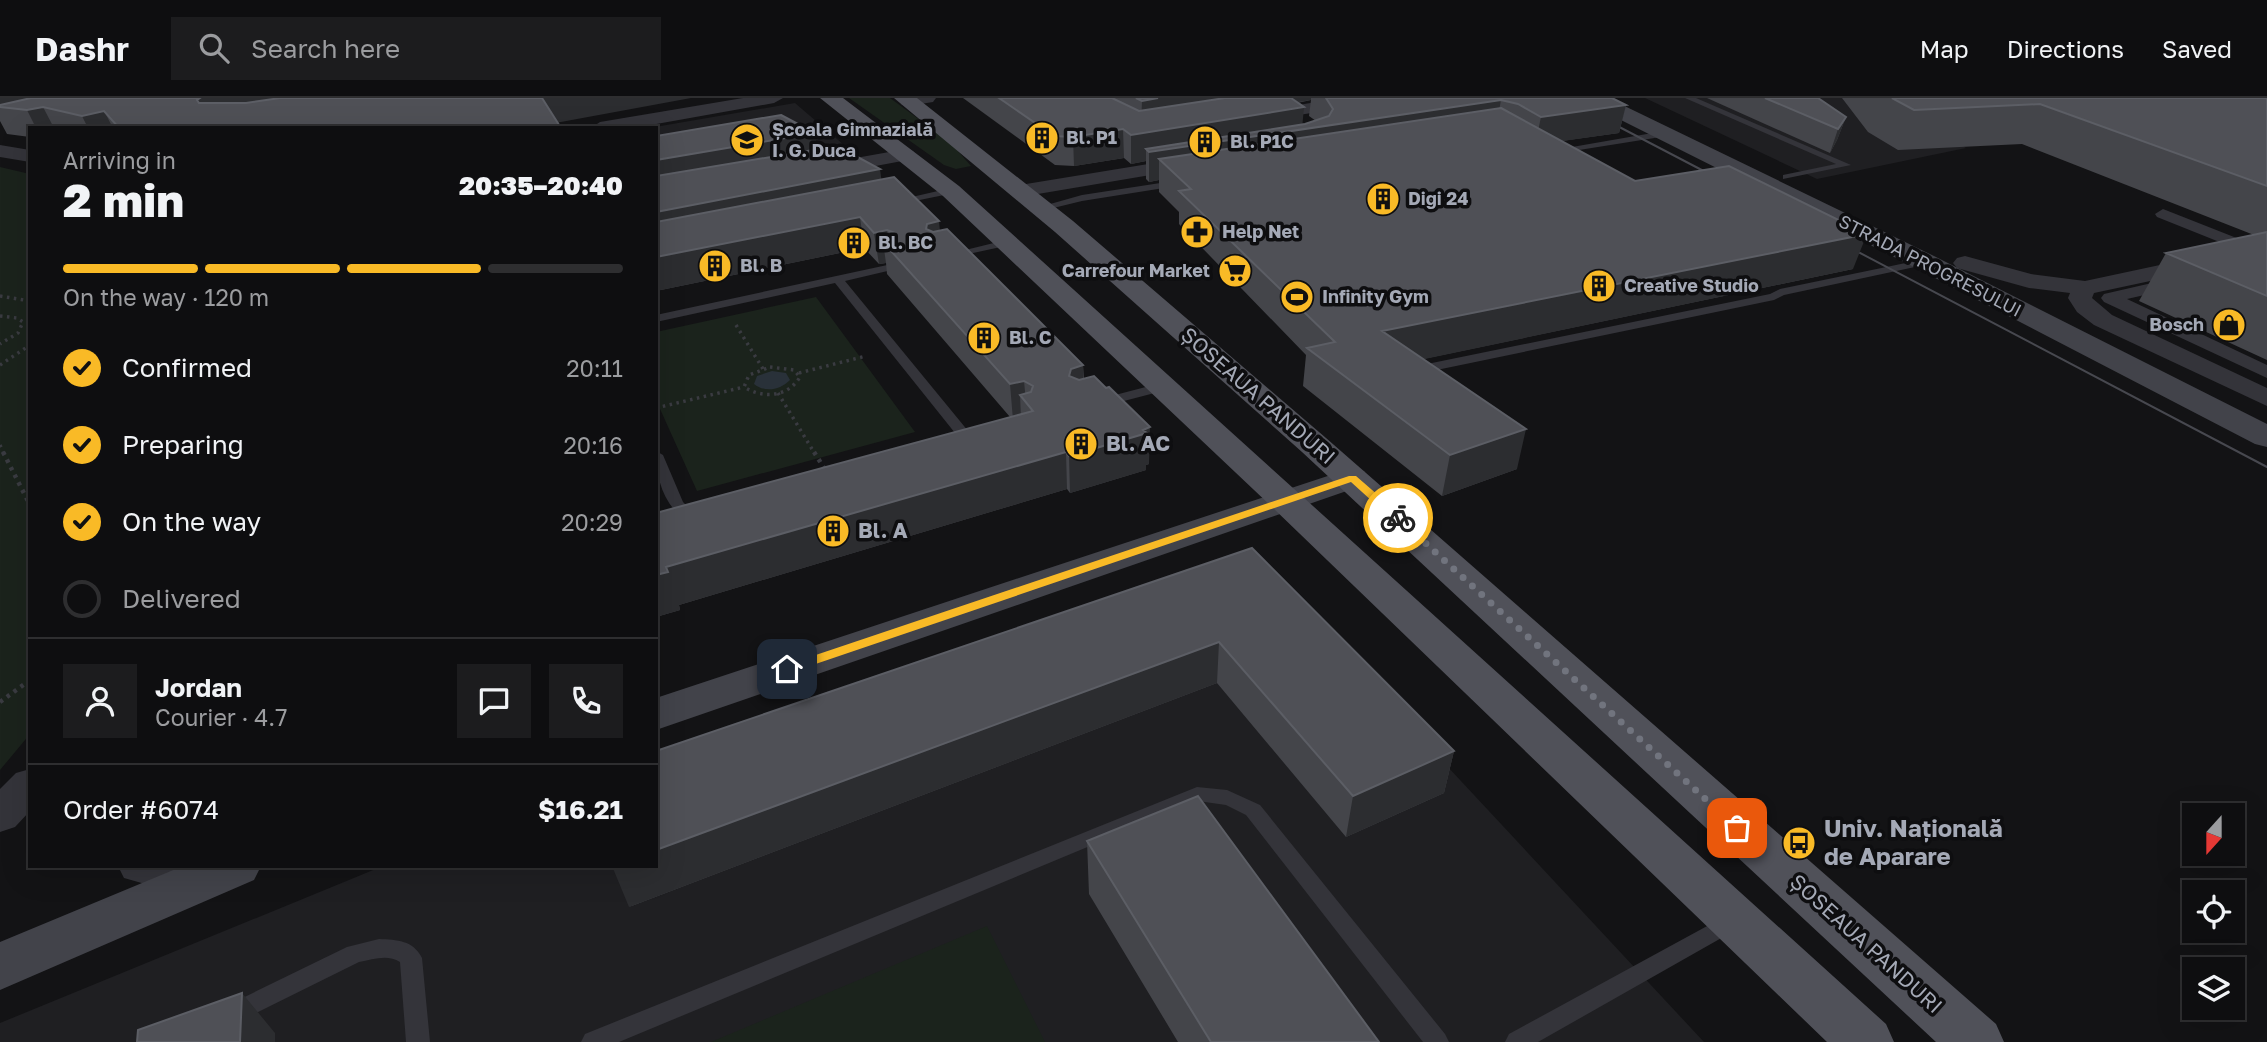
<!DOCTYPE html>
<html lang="en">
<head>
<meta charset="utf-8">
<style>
	:root { --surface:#0e0e10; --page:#1c1c1e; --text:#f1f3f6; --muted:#9b9c9f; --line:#2e2e30; --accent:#f9ba26 }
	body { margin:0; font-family:"Golos Text",sans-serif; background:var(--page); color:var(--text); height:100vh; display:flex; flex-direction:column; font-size:26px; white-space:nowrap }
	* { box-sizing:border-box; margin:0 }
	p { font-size:23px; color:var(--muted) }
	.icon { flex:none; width:38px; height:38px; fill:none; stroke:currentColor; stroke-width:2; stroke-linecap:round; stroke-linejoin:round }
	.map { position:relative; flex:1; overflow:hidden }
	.side { position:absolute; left:28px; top:28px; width:630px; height:742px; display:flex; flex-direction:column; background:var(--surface); border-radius:0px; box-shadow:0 7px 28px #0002,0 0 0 2px var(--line) }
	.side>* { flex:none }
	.needle { width:46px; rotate:201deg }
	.tools { position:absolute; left:2182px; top:705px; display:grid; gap:14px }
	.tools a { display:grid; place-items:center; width:63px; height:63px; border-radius:0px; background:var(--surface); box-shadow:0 7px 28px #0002,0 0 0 2px var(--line); font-size:35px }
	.pin { position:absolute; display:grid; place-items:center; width:60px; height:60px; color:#fff; margin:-30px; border-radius:14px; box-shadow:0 4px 10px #0006 }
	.courier { position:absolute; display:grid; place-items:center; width:70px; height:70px; margin:-35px; border:5px solid #f9ba26; border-radius:50%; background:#fff; color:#222; box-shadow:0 2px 9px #0007 }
	.overview em { font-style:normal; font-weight:800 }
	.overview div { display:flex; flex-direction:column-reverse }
	.overview { display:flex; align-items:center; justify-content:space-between; height:119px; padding:0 35px }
	h1 { font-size:46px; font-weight:800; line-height:52px }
	.bar { display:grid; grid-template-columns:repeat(4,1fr); gap:10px 7px; align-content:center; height:84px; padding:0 35px }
	.bar i { height:9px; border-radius:5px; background:var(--line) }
	.bar .current { background:var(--accent) }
	.bar p { grid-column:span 4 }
	.line { display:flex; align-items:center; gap:18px; padding:0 35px; border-top:2px solid var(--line) }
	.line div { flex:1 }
	.round { display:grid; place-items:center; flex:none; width:74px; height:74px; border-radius:0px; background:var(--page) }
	ol { padding:0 35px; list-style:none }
	li { display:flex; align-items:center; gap:21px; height:77px }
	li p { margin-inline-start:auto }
	li .icon { padding:7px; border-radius:50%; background:var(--accent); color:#111; stroke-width:4 }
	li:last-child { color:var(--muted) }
	li i { width:38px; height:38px; border:4px solid var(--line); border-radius:50% }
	header { display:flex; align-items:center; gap:42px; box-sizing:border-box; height:98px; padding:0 35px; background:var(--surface); border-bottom:2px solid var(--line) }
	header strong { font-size:33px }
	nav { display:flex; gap:38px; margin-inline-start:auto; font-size:24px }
	.search { width:490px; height:63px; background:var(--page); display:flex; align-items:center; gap:18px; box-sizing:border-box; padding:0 24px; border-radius:0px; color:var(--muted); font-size:26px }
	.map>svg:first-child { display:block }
</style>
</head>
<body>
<header>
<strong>Dashr</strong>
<div class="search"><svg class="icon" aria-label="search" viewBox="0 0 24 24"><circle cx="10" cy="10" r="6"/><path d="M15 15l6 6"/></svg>Search here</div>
<nav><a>Map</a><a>Directions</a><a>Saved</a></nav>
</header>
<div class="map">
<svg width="2267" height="944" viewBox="0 0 2267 944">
	<rect width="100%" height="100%" fill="#131315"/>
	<!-- built -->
	<path fill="#1f1f22" d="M1645 0H1883L1966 50 1817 81Z
		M795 5 852 54 656 91V30H649Z
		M1257 464 1704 944H0V925L383 768H656Z"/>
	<!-- green -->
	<path fill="#1b231c" d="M849 0H890L950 44 971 68 956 71 944 67Z
		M0 69 30 76V636L0 672Z
		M816 199 915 334 697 393 656 302V234Z
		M987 828 1045 944H711Z"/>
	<!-- water -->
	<path fill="#293139" d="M772 273 786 275 790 282C780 292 765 295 754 286L757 278Z"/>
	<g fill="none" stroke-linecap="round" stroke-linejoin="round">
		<!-- path-far1 -->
		<path stroke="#3a3b41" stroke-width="3.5" stroke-dasharray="2.5 4.5" stroke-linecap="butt" d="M0 198 30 203
			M0 218 17 220 23 224 18 235 0 246
			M736 227 763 271
			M0 267 30 247
			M770 269 794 272 800 279C788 299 763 301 744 289L749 277Z
			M799 275 866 258
			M778 295 815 356
			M656 310 744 289
			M0 347 4 356"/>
		<!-- path -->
		<path stroke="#3a3b41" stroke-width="4.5" stroke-dasharray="3.5 5" stroke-linecap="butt" d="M3 354 30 407
			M814 354 826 373
			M0 604 30 582"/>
		<!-- service -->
		<path fill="#34343a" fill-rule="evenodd" d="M1685 0H1696L1851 67 1783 81V77L1836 66Z
			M1664 33 1667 34V38L1554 56 1549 53Z
			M1180 82 1185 85 1183 87 1082 103 1041 113 1036 110 1082 97Z
			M951 90 954 91V95L895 107 890 104Z
			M1006 142 1011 145 1010 147 950 160 945 157Z
			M1925 161 1930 164 1929 166 1784 197 1774 202 1427 274 1421 270 1427 266 1770 196 1780 191Z
			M892 166 898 169 896 171 845 183 973 339 975 342 973 345H963L835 185 656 224V217Z
			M1161 285 1167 289 1166 292 1101 309 1094 305 1096 302Z
			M656 353 663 357 683 404 688 409 703 412 705 415 703 418 678 416C661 399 656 376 656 353Z
			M1197 689 1227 692 1260 707 1445 936 1449 944H1423L1246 717 1226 707 1198 703 619 944H581L585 936Z
			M1731 815 1739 818 1742 824 1739 830 1538 944H1505L1509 936Z
			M379 841C397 842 413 842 422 860L430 944H406L400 864C388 856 373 861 359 864L240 923 232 926 224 923 221 916 224 909 347 849Z"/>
		<!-- pedestrian -->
		<path fill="#34343a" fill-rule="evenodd" d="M2163 111 2267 152V163L2157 119 2155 116Z
			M2178 179 2184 180 2187 184 2184 188 2127 201 2267 267V280L2104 204 2101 200 2104 196Z"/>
		<!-- minor -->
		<path fill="#34343a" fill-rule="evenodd" d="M743 0H783L774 5 634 30H591L600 24Z
			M901 0H936L933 4 908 8 902 7 899 3Z
			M1341 0H1384L1375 5 1286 19 1277 14 1286 9Z
			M0 47 30 52V64L0 59Z
			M906 51 913 53 916 57 913 61 822 78 815 76 812 72 815 68 822 66Z
			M1191 59 1198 61 1201 65 1198 69 1020 99 1013 97 1010 93 1013 89 1020 87Z
			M2230 152H2245L2267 159V173L2243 166H2230L2094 195 2092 200 2112 217 2267 290V308L2094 227 2077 214 2068 200 2070 195 2029 190 1957 170 1953 165 1957 160 1965 158 2031 176 2085 183Z
			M30 671V713L15 729 0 734V691L16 675Z
			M118 768H207L213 770 220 783 213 796 198 801 124 780Z"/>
		<!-- secondary -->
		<path fill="#42434a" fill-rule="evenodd" d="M1582 0H1608L1934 158 2267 326V349L2255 346 1916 170 1585 4Z
			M1352 370 1364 373 1369 380 1364 387 656 632V600Z
			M183 768H261L254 782 0 892V844Z"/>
		<!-- primary -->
		<path fill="#505159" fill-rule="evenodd" d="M820 0H843L959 88 1886 926 1894 944H1827L1272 409 943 98Z
			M894 0H917L1073 123 1326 340 1996 926 2004 944H1936L1302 354 1055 134Z"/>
		<!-- tram -->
		<path stroke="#47484f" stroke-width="2" d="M1604 21 1719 81
			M1843 146 2267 369"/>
	</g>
	<!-- wall -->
	<path fill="#44454a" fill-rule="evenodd" d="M0 0 558 24 561 30H30V39L7 36 0 23Z
		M963 0H1612L1626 7 1619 35 1561 43 1635 83 1853 171 1423 261 1517 371 1442 398 1303 288 1306 257 1179 126V114L1159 94V82L1149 84 1146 81V63L1131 66 1124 60 1074 68 1055 67ZM1311 2 1309 18 1316 23 1302 26 1297 5Z
		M1707 0H1818L1846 19 1837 42 1830 55Z
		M1842 0H2267V262L2139 203 2166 155 2254 137 2022 46 1898 52 1868 34Z
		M656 38 817 51 881 82 940 133 1083 267 1084 281 1149 366 1146 367V372L1070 395 1067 391 679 507 680 512 656 519 1010 319 887 176 886 165 879 166 864 150 656 193Z
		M1252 450 1454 653 1444 695 1346 739 1217 585 629 809Z
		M1087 743 1379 944H1178L1089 796Z"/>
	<!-- shaded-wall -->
	<path fill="#2c2d30" d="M0 0H93L43 9 54 30H36L27 12 0 9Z
		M200 0H361L209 30 197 2Z
		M542 0H691L550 26Z
		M1158 0H1311V2L1141 30 1142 3Z
		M1501 2 1496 29 1159 61V82L1149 84V54L1146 51V63L1131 66V37L1304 9 1302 31Z
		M1626 7 1619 35 1535 47 1541 19Z
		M104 13 113 30H88L82 18Z
		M1846 19 1837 42 1830 55 1838 31Z
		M1123 31 1124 60 1074 68 1073 39Z
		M815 35 819 64 656 92V62Z
		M880 71 884 101 656 146V114Z
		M860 119 864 150 656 193V159Z
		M939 123 942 155 926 131 927 126Z
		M887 132 890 152 883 144 886 165 879 166 874 135Z
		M1867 136 1853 171 1377 271 1382 233Z
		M1083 267 1084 303 1069 278 1071 271Z
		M1024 283 1026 304 1020 297 1021 320 1013 322 1010 286Z
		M1150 329 1149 366 1146 367V372L1070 395 1069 358Z
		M1526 331 1517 371 1442 398 1450 357Z
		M1066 354 1067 391 679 507 680 512 656 519V477L666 469Z
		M1219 544 1217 585 629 809 612 768H656V752Z
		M1454 653 1444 695 1346 739 1353 698Z
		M242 895 275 935V944H240Z"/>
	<!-- building -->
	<path fill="#4f5056" stroke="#5c5e65" stroke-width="2" d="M31 0H200L197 2 199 5H246L280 0H542L561 30H119L104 13 82 18 43 9 27 12 0 9V7Z
		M999 0H1112L1139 13 1225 0H1291L1304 9 1131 37 1123 31 1073 39 1054 38Z
		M1136 0H1158L1142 3Z
		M1326 0H1612L1626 7 1541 19 1518 6 1501 2 1149 54 1146 51 1305 26 1329 18 1333 11Z
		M1765 0H1818L1846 19 1838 31Z
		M1892 0H2267V88L2040 6 1914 12Z
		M1501 10 1635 83 1729 68 1867 136 1382 233 1526 331 1450 357 1307 250 1335 244 1179 93 1191 91 1159 61Z
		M781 17 815 35 656 62V38Z
		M837 48 880 71 656 114V78Z
		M894 79 939 123 927 126 926 131 933 134 947 131 1083 267 1071 271 1069 278 1079 282 1094 278 1106 290 1109 289 1150 329 1143 332 1147 335 1069 358 1066 354 666 469 668 474 656 477V415L1033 313 1020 297 1031 294 1033 288 1024 283 1010 286 883 144 894 141 895 135 887 132 874 135 860 119 656 159V124Z
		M2267 134V198L2166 155Z
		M1252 450 1454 653 1353 698 1219 544 656 752V653Z
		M1198 698 1379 944H1211L1087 743Z
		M242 895 240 944H137L138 932Z"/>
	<!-- route -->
	<path fill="#f9ba26" d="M1349 378H1356L1402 418V423H1394L1351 384 792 574H783L781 571 783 568Z"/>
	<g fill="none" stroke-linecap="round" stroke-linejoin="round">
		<!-- done -->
		<path stroke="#71747e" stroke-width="7" stroke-dasharray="0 12.6" d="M1398 420 1737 730"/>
	</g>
	<!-- icons -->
	<defs>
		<symbol id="building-disc" viewBox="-11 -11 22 22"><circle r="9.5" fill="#f9ba26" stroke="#0e0e10"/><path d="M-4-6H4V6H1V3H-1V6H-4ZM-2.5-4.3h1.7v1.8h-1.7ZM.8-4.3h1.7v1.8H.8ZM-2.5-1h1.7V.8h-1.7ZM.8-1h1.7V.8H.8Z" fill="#111"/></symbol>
		<symbol id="school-disc" viewBox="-11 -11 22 22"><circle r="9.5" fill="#f9ba26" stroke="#0e0e10"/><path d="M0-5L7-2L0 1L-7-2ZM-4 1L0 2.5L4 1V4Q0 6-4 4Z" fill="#111"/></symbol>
		<symbol id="pharmacy-disc" viewBox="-11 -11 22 22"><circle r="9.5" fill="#f9ba26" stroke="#0e0e10"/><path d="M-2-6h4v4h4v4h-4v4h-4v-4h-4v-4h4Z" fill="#111"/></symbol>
		<symbol id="supermarket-disc" viewBox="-11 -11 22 22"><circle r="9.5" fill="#f9ba26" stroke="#0e0e10"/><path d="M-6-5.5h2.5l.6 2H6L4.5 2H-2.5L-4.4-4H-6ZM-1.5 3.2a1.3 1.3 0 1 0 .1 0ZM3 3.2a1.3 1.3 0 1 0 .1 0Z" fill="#111"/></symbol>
		<symbol id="stadium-disc" viewBox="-11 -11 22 22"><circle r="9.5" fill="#f9ba26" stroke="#0e0e10"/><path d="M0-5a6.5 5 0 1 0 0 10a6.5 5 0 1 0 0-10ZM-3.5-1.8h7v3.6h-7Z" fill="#111"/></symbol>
		<symbol id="shop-disc" viewBox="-11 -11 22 22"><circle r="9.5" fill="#f9ba26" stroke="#0e0e10"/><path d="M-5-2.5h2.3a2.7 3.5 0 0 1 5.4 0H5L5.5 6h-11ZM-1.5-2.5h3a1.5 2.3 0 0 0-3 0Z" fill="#111"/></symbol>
		<symbol id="bus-disc" viewBox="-11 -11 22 22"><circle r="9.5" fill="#f9ba26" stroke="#0e0e10"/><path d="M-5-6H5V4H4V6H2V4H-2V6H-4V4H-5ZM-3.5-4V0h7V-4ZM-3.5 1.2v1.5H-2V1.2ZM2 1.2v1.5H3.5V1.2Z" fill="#111"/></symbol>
	</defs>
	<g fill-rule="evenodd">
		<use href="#building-disc" x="1023" y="21" width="38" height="38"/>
		<use href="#school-disc" x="728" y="23" width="38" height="38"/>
		<use href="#building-disc" x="1186" y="25" width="38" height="38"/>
		<use href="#building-disc" x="1364" y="82" width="38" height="38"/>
		<use href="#pharmacy-disc" x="1178" y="115" width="38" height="38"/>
		<use href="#building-disc" x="835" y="126" width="38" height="38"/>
		<use href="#building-disc" x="696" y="149" width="38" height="38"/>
		<use href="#supermarket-disc" x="1216" y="154" width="38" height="38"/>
		<use href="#building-disc" x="1580" y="169" width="38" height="38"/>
		<use href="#stadium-disc" x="1278" y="180" width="38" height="38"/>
		<use href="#shop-disc" x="2210" y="208" width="38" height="38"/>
		<use href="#building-disc" x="965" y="221" width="38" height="38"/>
		<use href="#building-disc" x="1062" y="327" width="38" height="38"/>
		<use href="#building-disc" x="814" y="414" width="38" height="38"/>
		<use href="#bus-disc" x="1780" y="726" width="38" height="38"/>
	</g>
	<g text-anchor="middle" stroke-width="7" stroke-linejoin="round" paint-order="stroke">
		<!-- far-poi labels -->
		<g font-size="18" font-weight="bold" fill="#a4a9b6" stroke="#0e0e10" text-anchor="start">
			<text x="772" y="38">Școala Gimnazială<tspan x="772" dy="21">I. G. Duca</tspan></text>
			<text x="1066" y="46">Bl. P1</text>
			<text x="1230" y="50">Bl. P1C</text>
			<text x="1408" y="107">Digi 24</text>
			<text x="1222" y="140">Help Net</text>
			<text x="878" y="151">Bl. BC</text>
			<text x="740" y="174">Bl. B</text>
			<text x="1210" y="179" text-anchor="end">Carrefour Market</text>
			<text x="1624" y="194">Creative Studio</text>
			<text x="1322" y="205">Infinity Gym</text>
			<text x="2204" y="233" text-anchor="end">Bosch</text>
			<text x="1009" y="246">Bl. C</text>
		</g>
		<!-- far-street labels -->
		<g font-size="18" fill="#a4a9b6" stroke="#0e0e10">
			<text transform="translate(1930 168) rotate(27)" y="6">STRADA PROGRESULUI</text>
		</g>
		<!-- street labels -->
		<g font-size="21" fill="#a4a9b6" stroke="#0e0e10">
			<text transform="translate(1258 298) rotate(41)" y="7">ȘOSEAUA PANDURI</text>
			<text transform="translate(1866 846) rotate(42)" y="7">ȘOSEAUA PANDURI</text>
		</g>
		<!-- poi labels -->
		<g font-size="21" font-weight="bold" fill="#a4a9b6" stroke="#0e0e10" text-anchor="start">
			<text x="1106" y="353">Bl. AC</text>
			<text x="858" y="440">Bl. A</text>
		</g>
		<!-- near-poi labels -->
		<g font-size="24" font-weight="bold" fill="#a4a9b6" stroke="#0e0e10" text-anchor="start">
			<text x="1824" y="739">Univ. Națională<tspan x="1824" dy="28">de Aparare</tspan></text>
		</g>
	</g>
</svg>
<div class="tools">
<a><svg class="needle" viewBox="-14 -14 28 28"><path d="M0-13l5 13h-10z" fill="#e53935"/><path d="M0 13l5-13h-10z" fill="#9b9c9f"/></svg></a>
<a><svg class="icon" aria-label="locate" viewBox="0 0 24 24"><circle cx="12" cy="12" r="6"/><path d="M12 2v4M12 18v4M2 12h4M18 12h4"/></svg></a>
<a><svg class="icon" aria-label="layers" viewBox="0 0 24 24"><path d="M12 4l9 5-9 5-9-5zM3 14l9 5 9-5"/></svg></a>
</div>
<div class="pin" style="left:1737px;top:730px;background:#ea580c"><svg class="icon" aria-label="bag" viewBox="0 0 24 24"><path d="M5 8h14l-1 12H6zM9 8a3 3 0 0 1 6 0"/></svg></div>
<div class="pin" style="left:787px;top:571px;background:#1f2937"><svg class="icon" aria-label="home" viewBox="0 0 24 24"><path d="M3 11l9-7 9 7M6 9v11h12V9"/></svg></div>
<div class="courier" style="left:1398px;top:420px"><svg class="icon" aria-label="bike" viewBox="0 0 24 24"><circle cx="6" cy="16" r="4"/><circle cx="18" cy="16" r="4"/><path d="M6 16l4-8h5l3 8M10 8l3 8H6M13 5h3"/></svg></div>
<section class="side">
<div class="overview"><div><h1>2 min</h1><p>Arriving in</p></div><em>20:35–20:40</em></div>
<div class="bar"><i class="current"></i><i class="current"></i><i class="current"></i><i></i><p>On the way · 120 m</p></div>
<ol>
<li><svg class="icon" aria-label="check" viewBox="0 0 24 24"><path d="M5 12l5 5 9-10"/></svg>Confirmed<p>20:11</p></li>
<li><svg class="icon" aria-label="check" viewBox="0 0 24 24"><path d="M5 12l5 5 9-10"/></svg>Preparing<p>20:16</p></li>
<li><svg class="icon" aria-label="check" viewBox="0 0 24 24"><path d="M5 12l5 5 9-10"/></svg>On the way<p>20:29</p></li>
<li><i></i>Delivered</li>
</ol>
<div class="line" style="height:126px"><a class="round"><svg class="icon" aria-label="person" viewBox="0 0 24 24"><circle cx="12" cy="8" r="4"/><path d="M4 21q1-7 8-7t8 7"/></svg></a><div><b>Jordan</b><p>Courier · 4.7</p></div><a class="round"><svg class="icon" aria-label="chat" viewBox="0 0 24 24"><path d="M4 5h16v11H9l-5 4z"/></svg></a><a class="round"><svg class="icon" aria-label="phone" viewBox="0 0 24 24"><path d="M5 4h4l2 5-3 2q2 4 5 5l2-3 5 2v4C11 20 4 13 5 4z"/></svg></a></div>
<div class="line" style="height:91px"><div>Order #6074</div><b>$16.21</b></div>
</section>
</div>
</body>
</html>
